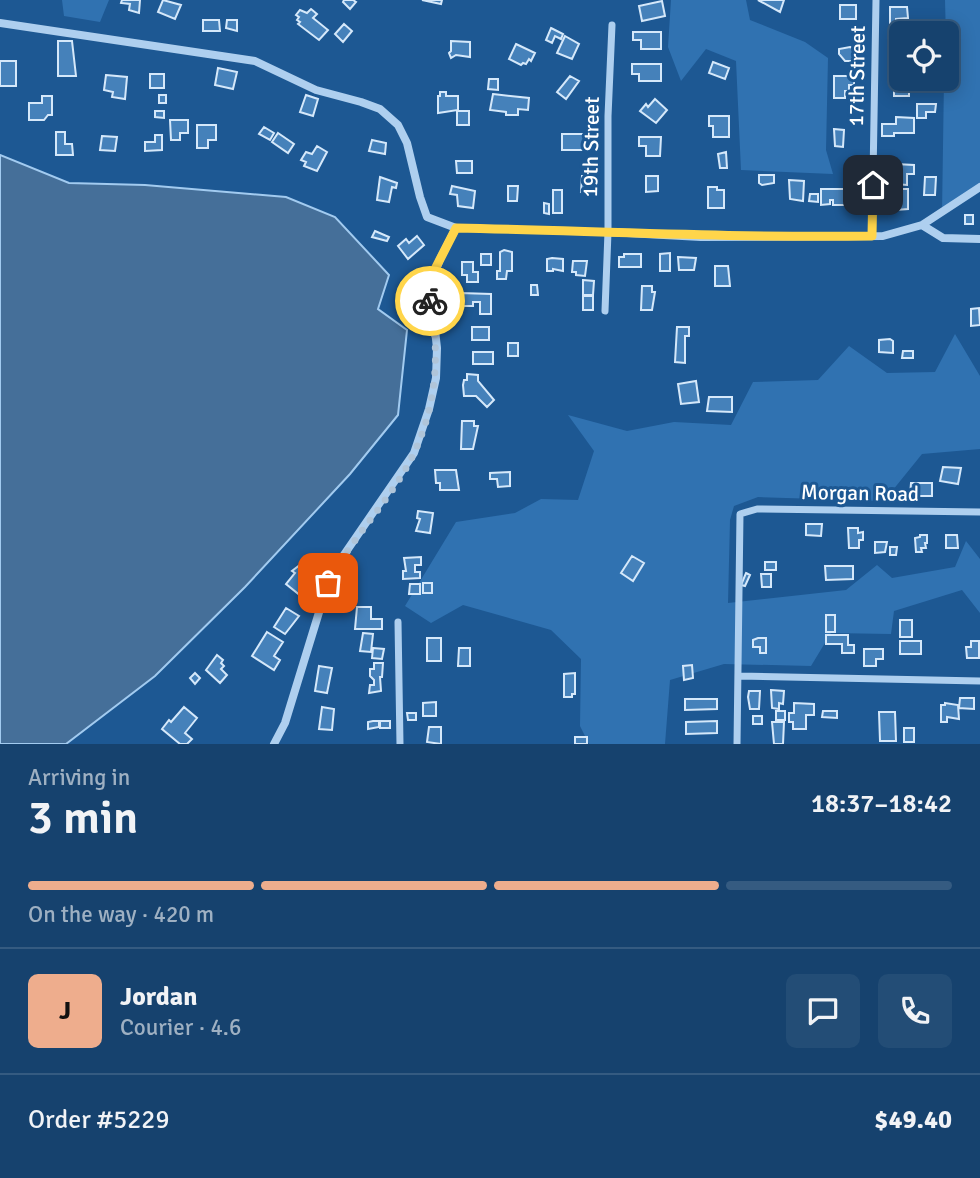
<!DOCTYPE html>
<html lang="en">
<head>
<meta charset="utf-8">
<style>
	:root { --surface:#16426e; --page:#234d76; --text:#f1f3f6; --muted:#9eb0c2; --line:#355b81; --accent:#eead8d }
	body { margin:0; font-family:Signika,sans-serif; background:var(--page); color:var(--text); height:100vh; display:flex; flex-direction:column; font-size:26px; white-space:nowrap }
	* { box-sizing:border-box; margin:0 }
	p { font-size:23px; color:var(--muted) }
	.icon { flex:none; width:38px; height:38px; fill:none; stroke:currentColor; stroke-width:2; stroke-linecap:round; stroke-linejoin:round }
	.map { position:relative; height:744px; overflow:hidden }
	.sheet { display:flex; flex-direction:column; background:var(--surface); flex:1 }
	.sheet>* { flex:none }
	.controls { position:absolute; left:889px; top:21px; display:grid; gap:14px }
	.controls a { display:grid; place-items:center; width:70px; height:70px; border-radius:10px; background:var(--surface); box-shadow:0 4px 18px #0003,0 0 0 2px var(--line); font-size:35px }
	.pin { position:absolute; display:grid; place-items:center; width:60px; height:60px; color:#fff; margin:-30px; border-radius:14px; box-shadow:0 4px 10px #0006 }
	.courier { position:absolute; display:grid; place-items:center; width:70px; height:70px; margin:-35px; border:5px solid #ffd54a; border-radius:50%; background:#fff; color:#222; box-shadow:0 2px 9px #0007 }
	.overview em { font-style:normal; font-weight:600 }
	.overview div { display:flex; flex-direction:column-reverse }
	.overview { display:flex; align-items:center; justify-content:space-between; height:119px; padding:0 28px }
	h1 { font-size:46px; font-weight:600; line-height:52px }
	.bar { display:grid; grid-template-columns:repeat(4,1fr); gap:10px 7px; align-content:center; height:84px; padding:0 28px }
	.bar i { height:9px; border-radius:5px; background:var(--line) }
	.bar .on { background:var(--accent) }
	.bar p { grid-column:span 4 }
	.line { display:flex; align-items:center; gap:18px; padding:0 28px; border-top:2px solid var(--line) }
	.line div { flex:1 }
	.round { display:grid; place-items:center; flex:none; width:74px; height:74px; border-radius:10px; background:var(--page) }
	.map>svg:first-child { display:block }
</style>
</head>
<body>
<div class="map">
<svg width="980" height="744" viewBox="0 0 980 744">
	<rect width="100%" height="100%" fill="#1d5893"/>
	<!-- green -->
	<path fill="#3072b1" d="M62 0H109L100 22 64 16Z
		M671 0H746L750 20 805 42 828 58 826 150 833 174 741 170 736 61 706 49 681 81 668 47Z
		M945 0H980V187L942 213 944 79H947Z
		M955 334 980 376V449L922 454 884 501 758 497 734 506 730 520 728 603 846 590 877 565 892 578 955 567 966 541 980 559V613L962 590 894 611 891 634 831 633 811 666 724 664 670 680 665 744H589L580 726 581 659 551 630 463 605 431 623 405 606 456 522 515 513 541 499 578 500 594 451 568 415 627 431 674 422 731 425 753 382 818 380 849 346 887 373 935 372Z"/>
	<!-- water -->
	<path fill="#456f99" stroke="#a2cbf0" stroke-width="2" d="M0 155 69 183 145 185 286 197 335 217 389 275 378 309 407 330 398 415 350 474 245 587 155 676 66 744H0Z"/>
	<!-- building -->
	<path fill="#4581ba" stroke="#d5e8fa" stroke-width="2" d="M122 0H140L139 13 129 10 130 4 121 3Z
		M163 0 181 5 175 19 158 12Z
		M344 0H353L356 2 350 9 343 2Z
		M422 0H442L441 4Z
		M758 0H784L780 12Z
		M662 1 665 16 642 21 639 6Z
		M840 5H856V19H840Z
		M890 7H907L908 18 896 19V23H890Z
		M311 9 317 14 313 18 328 30 319 40 298 24 300 22 297 20 299 17 296 15 300 10 307 13Z
		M203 20H219L220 31H203Z
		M227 20H237V31L226 28Z
		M344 24 352 31 343 42 335 34Z
		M551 28 563 34 561 39 555 36 552 43 546 40Z
		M901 30H911V33H901V45L894 46V36H897V33L901 32Z
		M633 32H661V49H641V40H633Z
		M565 36 579 44 572 59 557 53Z
		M58 41H72L76 76H58Z
		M451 41 470 42V57L456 55 451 58 449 53 451 51Z
		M516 44 535 53 531 61 529 59 526 64 523 63 521 65 509 59Z
		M850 47 855 49 856 57 854 61H845L839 54V49Z
		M0 61H16V86H0Z
		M713 62 729 68 725 79 709 73Z
		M632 64H661V81H639V74H632Z
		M893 64H901V76H893Z
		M218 68 237 72 233 89 215 85Z
		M150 74H164V88H150Z
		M106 75 127 77 125 99 112 97 113 92 104 90Z
		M570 76 579 81 566 99 557 92Z
		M834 76H854V85H849V91H845V98H834Z
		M489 79H498V90L488 89Z
		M911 81 922 82 921 87 911 86Z
		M894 85H909V96H894Z
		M440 92H446V96H458V110L438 113V96H440Z
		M493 94 529 98 528 110 518 109V115H506V112L490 110Z
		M159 95H166V103H159Z
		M306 95 318 99 313 116 300 112Z
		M42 96H52V115H48L44 120H29V103H42Z
		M655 99 667 110 656 123 640 111 646 104 648 107Z
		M917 104H936L935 112H926V118H917Z
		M155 111H164V118L155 117Z
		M457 111H469V125H457Z
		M709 116H729V137H713V126H709Z
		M896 117 914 118V133H894V136H882V124H896Z
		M170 120H188V133H180V140H171Z
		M197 125H216V140H208V148H197Z
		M264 127 274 133 270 140 259 134Z
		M834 129 844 130 843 147 835 146Z
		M56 132H65V144H72L73 155H56Z
		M278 133 294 144 288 153 272 142Z
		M562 134H589V150H562Z
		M155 135H162V150L145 151V142H155Z
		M102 136 117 137 115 151 100 150Z
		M639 137H661L660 156H646V146H639Z
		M372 140 386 143 385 154 369 151Z
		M317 146 327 152 317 171 304 166 306 162 301 160 306 152 312 154Z
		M726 152 727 168H720L718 154Z
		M456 161H472V173H457Z
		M895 164 914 165V174H907V185L895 184Z
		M759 175H774V183L762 185 759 183Z
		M582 176H596L595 193 581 192Z
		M646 176H658V191L646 192Z
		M380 177 397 183 396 188 392 187 389 202 377 200Z
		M925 177H936L935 195H924Z
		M789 180 804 181 803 201 790 199Z
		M452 186 475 191 473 208 458 206 457 195 450 194Z
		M508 186H518L517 201H508Z
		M708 187H717V190H724V208H708Z
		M821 189H848V205H833V200H830V204L821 205Z
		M896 189H908V209L896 210Z
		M553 190H562V213H553Z
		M810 194H818V202L809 201Z
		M544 203 549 204V214L544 213Z
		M965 215H973V224H965Z
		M375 231 389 237 387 241 372 237Z
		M417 236 424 245 408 259 398 246 406 239 409 243Z
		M504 250 512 252V271H507L506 279H497V271H500V252Z
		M670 253V271H660V254Z
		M481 254H491V265H481Z
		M624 254H641V267H619V257H624Z
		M678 257 696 258 694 270H679Z
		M552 258 563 259V271L553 269V271H547V259Z
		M573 261H587L585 276 576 275V272H572Z
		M462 262H473V272H478V282H467V275H462Z
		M715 266H728L730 286H715Z
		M583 280 594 281 593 295H583Z
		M531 285H537L538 295H531Z
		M642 286H652V292H655L652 310H641Z
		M460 293 491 294V314H480V302H473V306H460Z
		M583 296H593V310H583Z
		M979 308 980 325 971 326V309Z
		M472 327H489V340H472Z
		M677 327H689V336H685V363L675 362Z
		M890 339 893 341V353L879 352V340Z
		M508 343H518V356H508Z
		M903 351H913V358H902Z
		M473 352H493V364H473Z
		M467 374 478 375V381L494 400 487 407 476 396H464L463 385 464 380H467Z
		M696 381 699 402 681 404 678 384Z
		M709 397H732V412L707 411Z
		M462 421H474V426H478L473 449H461Z
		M943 467 961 468 958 484 940 481Z
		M435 470H456L459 490H440V483H436Z
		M510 472V486L498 487 497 479H490V473Z
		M911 483H932V496H910Z
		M418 511 433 513 430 533 416 531 420 519 417 518Z
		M806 524H822L821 536 806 535Z
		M848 528H858V533L863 532V540H859V548H849Z
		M920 535H927V543H925L926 548H921L922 552H916L915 538 920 537Z
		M946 535H957L958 548H946Z
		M875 542H887L885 552 875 553Z
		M890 547H897L896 555H890Z
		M632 556 644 563 633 581 621 573Z
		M421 557V565H415V572H420V578L403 579V571H406L404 558Z
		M305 561 316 570 308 579 310 582 306 586 308 588 301 596 286 584 295 573 292 571Z
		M765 562H776V570H765Z
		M825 566H853V579L826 580Z
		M746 573 750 575 745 586 741 585Z
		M761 574H771V587H762Z
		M423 583H432V593H423Z
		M410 584H420V594H409Z
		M357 607H371V619H382V629H355Z
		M286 608 299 616 285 634 274 627Z
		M826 615H835V632H826Z
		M900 620H912V637H900Z
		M267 632 283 642 274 656 280 660 274 670 252 656Z
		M363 633 373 634 371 652 360 651Z
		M826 635H848V645H854V653H842V644H826Z
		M427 638H441V661H427Z
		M758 638H766V653H760V647H753V640Z
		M900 641H921V654H900Z
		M971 641H979V658H967L966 647H971Z
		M373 648 384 649 382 659 372 658Z
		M459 648H470V666H458Z
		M864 649H883V659H876V666H864Z
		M217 655 223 660 221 663 224 666 221 669 227 675 220 683 206 670Z
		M374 663H383L382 677H380L381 691 369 693 370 685H374V680L370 676V669H374Z
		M692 665 693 678 684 680 683 666Z
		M319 666 332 668 327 693 315 691Z
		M195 673 200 678 195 684 190 678Z
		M575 673V694H572V697H564V674Z
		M771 690 784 691 783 704 779 703V709L772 708Z
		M749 691H760L759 709H750L748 697Z
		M960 698H974V709L959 708Z
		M685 699H717V709L685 710Z
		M436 702V716H423V703Z
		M794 703 814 704V715H806V729H793V722H789V713H794Z
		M945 703 958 705 959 719 947 717V722H941V705H945Z
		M184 707 197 718 185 733 192 739 187 744H180L162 729 169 720 171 722Z
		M322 707 334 709 332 730 319 729Z
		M776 711H785V720H776Z
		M823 711H837V718L822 717Z
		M879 712H895L896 741H880Z
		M407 713H416V720H408Z
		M753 716H762V724H753Z
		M373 721H379V727L368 729V722Z
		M380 721H390V728H380Z
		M717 721V733L686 734V722Z
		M772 722H784L783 744H774Z
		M429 727H441V744L427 742Z
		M904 728H914V742H904Z
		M575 737H587V744H575Z"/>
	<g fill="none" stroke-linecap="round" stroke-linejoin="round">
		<!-- minor -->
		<path stroke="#aecfef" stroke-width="7" d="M456 228 608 232
			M872 236 876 0
			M605 311 608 232V116L612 25
			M398 622 400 744
			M739 676 980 681
			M737 744 740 514 757 509 980 512"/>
		<!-- tertiary -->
		<path stroke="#aecfef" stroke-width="8" d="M0 23 255 61 316 90 361 102 380 109 398 125 407 143 420 197 427 217 456 228 440 259 430 286 437 348 436 378 429 409 414 453 339 562 328 583 285 723 274 744
			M922 225 980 187
			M608 232 701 237 883 236 922 225 943 238 980 239"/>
	</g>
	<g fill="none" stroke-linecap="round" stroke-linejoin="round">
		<!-- done -->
		<path stroke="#b0c5d9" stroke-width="7" stroke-dasharray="0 12.6" d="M328 583C352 536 392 500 414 453 437 404 440 353 430 301"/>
		<!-- route -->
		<path stroke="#ffd54a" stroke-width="9" d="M430 301 433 273 456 228C595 231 733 238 872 236L873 185"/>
	</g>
	<g text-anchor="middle" stroke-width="6" stroke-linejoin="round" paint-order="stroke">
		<!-- street labels -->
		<g font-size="21" fill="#fff" stroke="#1d5893">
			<text transform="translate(857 76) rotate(-89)" y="7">17th Street</text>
			<text transform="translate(591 147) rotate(-89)" y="7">19th Street</text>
			<text transform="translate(860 493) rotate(1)" y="7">Morgan Road</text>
		</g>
	</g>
</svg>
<div class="controls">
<a><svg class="icon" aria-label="locate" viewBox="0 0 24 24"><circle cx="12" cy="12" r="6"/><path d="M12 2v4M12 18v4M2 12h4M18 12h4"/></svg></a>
</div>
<div class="pin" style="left:328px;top:583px;background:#ea580c"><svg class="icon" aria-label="bag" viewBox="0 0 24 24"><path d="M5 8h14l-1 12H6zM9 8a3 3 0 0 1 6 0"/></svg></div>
<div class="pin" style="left:873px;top:185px;background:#1f2937"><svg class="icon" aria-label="home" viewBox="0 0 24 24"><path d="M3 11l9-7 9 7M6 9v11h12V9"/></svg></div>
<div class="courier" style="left:430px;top:301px"><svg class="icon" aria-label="bike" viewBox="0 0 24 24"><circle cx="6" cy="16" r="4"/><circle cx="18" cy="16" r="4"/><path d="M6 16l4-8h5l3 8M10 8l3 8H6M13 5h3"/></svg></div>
</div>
<section class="sheet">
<div class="overview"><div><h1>3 min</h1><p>Arriving in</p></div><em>18:37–18:42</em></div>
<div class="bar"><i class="on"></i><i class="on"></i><i class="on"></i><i></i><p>On the way · 420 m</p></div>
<div class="line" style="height:126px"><b class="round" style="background:var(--accent);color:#111">J</b><div><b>Jordan</b><p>Courier · 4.6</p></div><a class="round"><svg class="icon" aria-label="chat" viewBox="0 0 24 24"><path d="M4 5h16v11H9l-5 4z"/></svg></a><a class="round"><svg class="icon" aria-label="phone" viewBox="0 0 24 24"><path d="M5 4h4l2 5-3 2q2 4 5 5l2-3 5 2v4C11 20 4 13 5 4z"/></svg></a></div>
<div class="line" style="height:91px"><div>Order #5229</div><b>$49.40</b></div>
</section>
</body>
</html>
